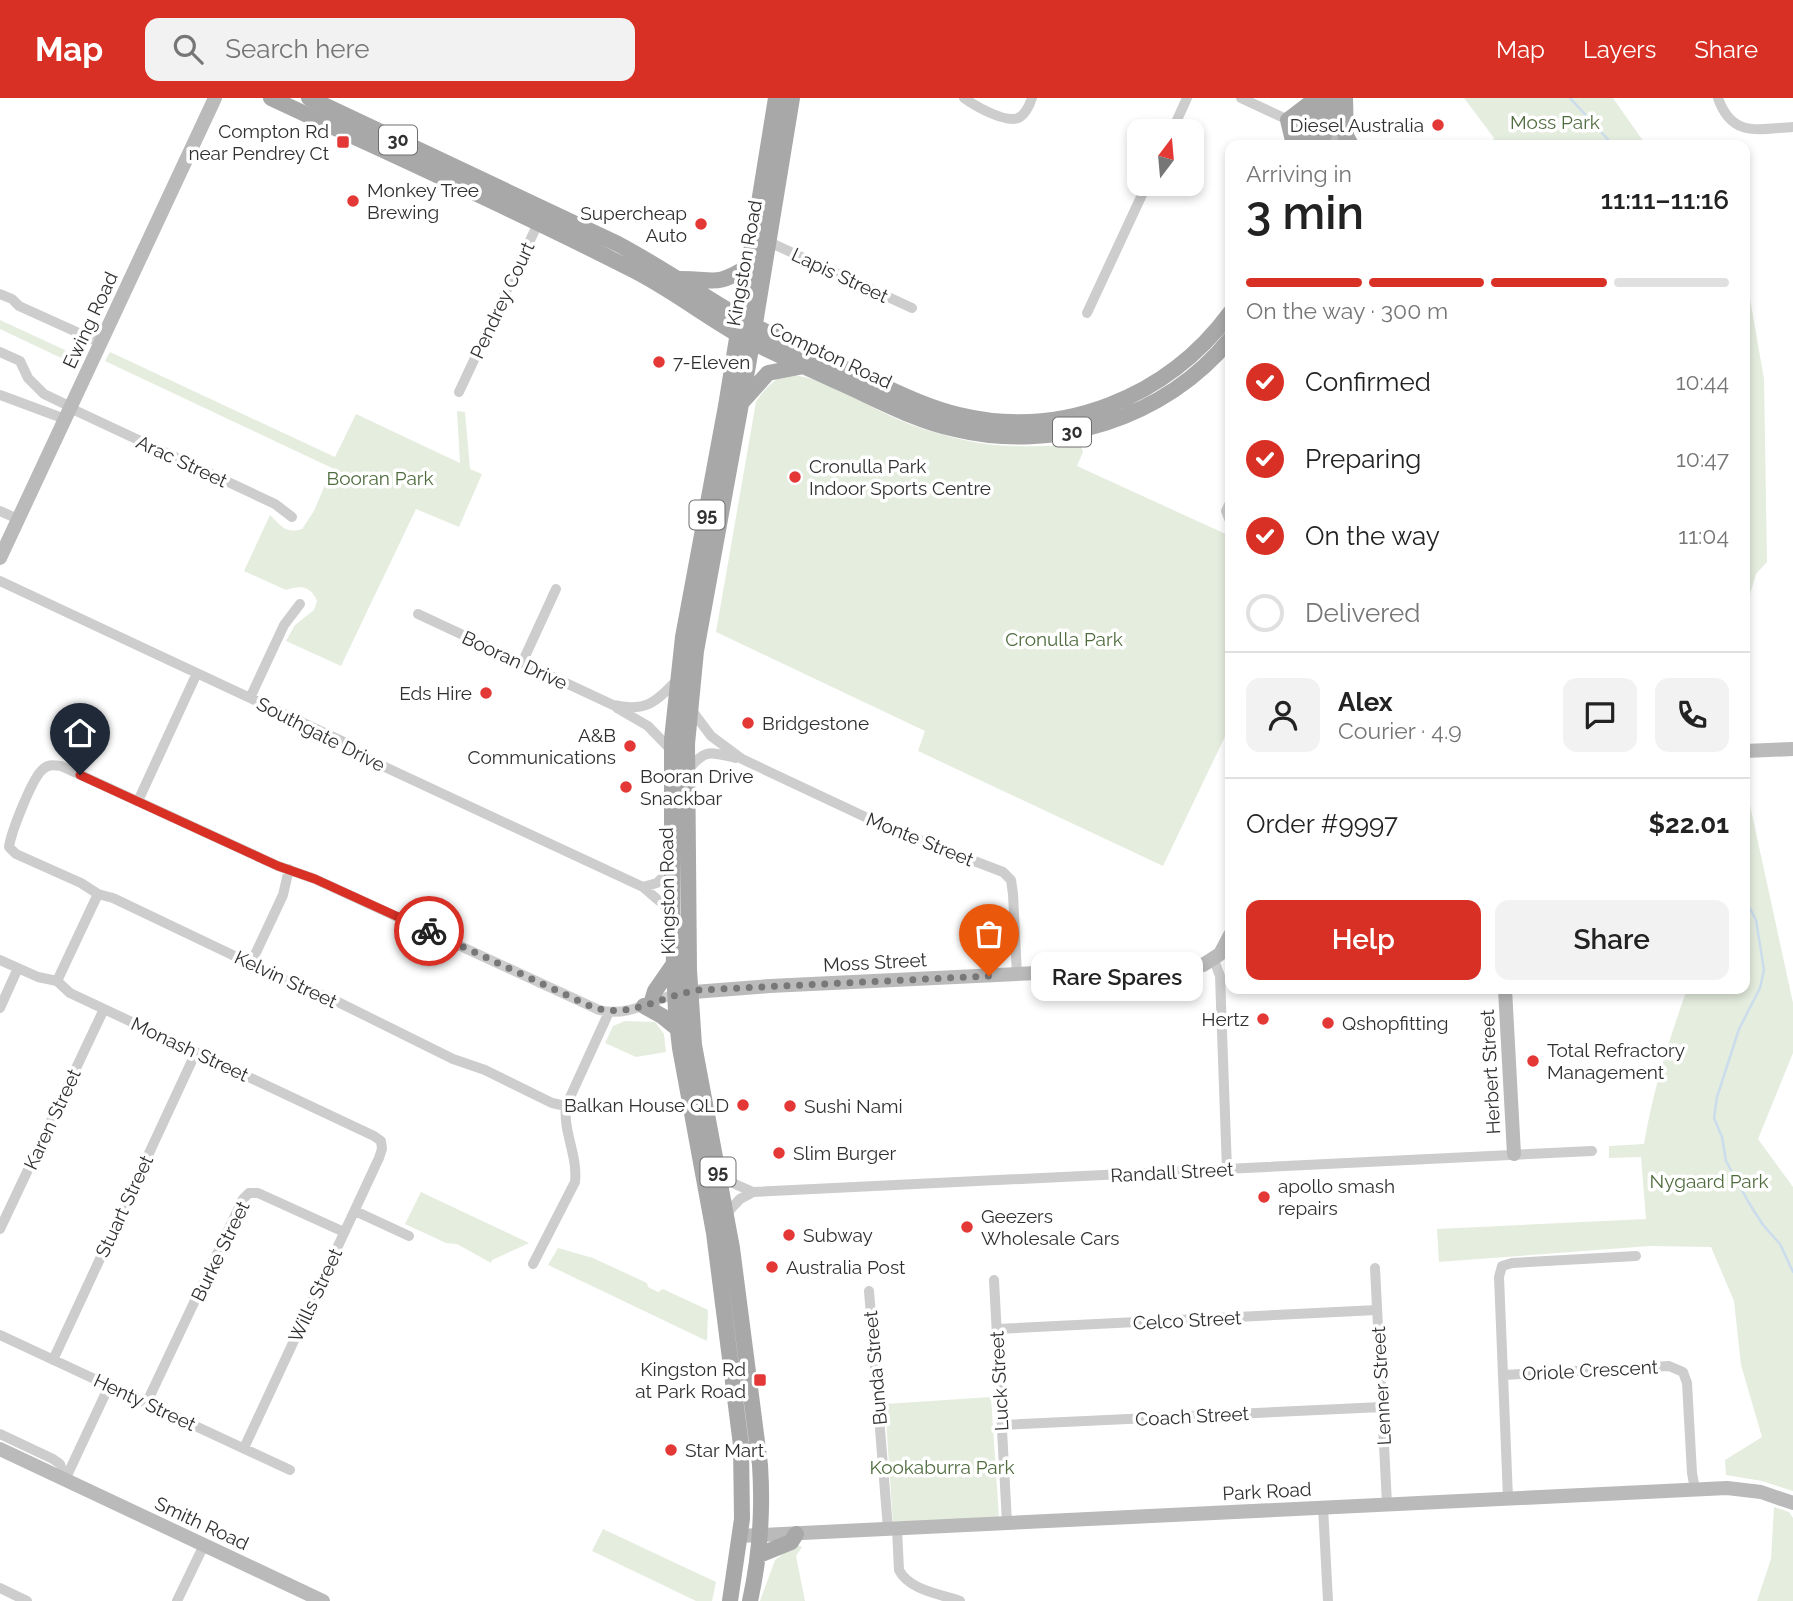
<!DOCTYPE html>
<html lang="en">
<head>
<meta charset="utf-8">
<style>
	:root { --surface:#fff; --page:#f2f2f2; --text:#222; --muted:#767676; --line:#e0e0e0; --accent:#d93025 }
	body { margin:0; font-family:Raleway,sans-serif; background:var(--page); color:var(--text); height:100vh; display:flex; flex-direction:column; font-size:26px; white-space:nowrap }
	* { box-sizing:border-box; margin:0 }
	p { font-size:23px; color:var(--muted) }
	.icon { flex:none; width:38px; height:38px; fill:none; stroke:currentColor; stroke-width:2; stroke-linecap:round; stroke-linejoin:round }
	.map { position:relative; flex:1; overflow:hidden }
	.drawer { position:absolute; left:1225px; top:42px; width:525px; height:854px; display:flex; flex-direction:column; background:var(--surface); border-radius:14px; box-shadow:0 4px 10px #0003 }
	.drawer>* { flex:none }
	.needle { width:46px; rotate:16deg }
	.tools { position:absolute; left:1127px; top:21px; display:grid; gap:14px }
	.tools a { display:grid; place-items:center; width:77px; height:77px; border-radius:14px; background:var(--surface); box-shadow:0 4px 10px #0003; font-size:35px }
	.pin { position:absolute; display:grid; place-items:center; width:60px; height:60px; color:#fff; margin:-72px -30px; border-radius:50% 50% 50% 0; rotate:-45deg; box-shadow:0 0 7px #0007 }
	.pin .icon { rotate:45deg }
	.courier { position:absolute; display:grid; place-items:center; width:70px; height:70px; margin:-35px; border:5px solid #d93025; border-radius:50%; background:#fff; color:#222; box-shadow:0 2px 9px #0007 }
	.bubble { position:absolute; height:49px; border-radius:14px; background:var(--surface); box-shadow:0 4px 10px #0003; font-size:23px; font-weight:600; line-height:49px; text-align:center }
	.head em { font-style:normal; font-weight:600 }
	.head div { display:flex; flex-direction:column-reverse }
	.head { display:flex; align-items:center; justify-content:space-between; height:119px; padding:0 21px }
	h1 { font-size:46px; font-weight:600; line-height:52px }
	.bar { display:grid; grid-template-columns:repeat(4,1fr); gap:10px 7px; align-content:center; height:84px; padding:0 21px }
	.bar i { height:9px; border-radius:5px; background:var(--line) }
	.bar .on { background:var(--accent) }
	.bar p { grid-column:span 4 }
	.line { display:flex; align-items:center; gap:18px; padding:0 21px; border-top:2px solid var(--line) }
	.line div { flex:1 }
	.round { display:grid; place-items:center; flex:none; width:74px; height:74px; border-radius:14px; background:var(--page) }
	ol { padding:0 21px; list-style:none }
	li { display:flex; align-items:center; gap:21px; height:77px }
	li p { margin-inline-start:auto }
	li .icon { padding:7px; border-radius:50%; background:var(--accent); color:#fff; stroke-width:4 }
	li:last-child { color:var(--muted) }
	li i { width:38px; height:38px; border:4px solid var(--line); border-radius:50% }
	.button { display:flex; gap:14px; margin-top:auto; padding:14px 21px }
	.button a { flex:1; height:80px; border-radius:14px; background:var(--accent); color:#fff; font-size:28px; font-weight:600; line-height:80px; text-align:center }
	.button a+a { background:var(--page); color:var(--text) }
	header { display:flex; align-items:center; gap:42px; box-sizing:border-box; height:98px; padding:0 35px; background:var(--accent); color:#fff }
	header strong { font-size:33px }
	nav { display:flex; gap:38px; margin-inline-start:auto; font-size:24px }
	.search { width:490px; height:63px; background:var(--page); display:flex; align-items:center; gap:18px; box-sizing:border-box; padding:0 24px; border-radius:14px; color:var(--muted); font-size:26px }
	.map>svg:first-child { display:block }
</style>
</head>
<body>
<header>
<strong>Map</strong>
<div class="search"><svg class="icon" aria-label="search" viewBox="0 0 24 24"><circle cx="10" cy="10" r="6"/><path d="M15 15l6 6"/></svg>Search here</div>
<nav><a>Map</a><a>Layers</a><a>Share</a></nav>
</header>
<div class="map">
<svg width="1793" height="1503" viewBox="0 0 1793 1503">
	<rect width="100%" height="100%" fill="#fff"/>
	<!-- green -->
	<path fill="#e5eddf" d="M1464 0H1613L1646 47H1492L1494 40Z
		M1745 188 1749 195 1764 281 1767 464 1756 476 1745 513Z
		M0 222 80 259 76 267 0 231Z
		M110 254 335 359 356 316 460 365 457 313 465 314 470 371 482 376 459 429 416 411 341 568 286 543 295 527 314 512 317 503C311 488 301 487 286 492L244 473 270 417C281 428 286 436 302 431L314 413 332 370 105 263Z
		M788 276C832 281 867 310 907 325 930 334 970 345 995 347 1023 349 1052 348 1081 347L1083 354 1077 368 1230 438V628L1163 768 918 653 925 633 716 534 756 304C764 291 774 281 788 276Z
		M1745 684 1793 905V955L1758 1041 1793 1089V1393L1762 1383 1726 1377 1725 1362 1762 1339 1741 1267 1734 1203 1711 1149 1650 1148 1439 1164 1437 1131 1646 1121 1641 1059 1609 1060V1048L1644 1046C1653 992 1669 942 1687 891H1745Z
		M625 923 655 924 664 936 666 954 636 959 605 945 613 928Z
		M421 1094 529 1145 492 1162 491 1165 457 1146 446 1145 405 1126Z
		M558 1150 593 1160 647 1185 648 1189 658 1194 663 1191 708 1212 707 1243 548 1167Z
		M991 1299 999 1420 893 1427 885 1306Z
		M1774 1409 1789 1414 1793 1420V1503H1757L1771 1461Z
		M603 1431 716 1484 712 1503H696L592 1453Z
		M796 1446 802 1449 796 1458 805 1503H760L775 1462Z"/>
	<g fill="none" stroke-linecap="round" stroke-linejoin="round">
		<!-- stream -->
		<path stroke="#cbddec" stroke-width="2.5" d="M1570 0 1613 47
			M1745 801 1756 822 1764 872 1760 890 1739 931 1717 999 1714 1020 1722 1039 1726 1063 1749 1105 1763 1127 1780 1146 1793 1174"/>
		<!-- street -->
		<path stroke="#cdcdcd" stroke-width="10" d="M964 0C975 8 1008 27 1020 19 1026 15 1030 6 1032 0
			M1241 0 1310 32
			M1718 0C1732 40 1758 31 1793 29
			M1172 33 1187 0
			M769 144 912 210
			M0 196 12 201 19 208 101 245
			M1087 215 1147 86
			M0 254 20 263 28 280 44 296 71 309
			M459 294 541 119
			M0 297 65 321
			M70 310 275 406 292 419
			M1230 405 1226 413 1230 423
			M0 413 18 421
			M0 483 344 644 372 663 643 789 672 814
			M418 516 613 607C646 614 655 605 677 582
			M522 565 556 491
			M250 600 284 527 300 506
			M617 610 648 628 672 653
			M690 610 711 638 742 661 893 732 1003 774 1011 782 1013 796 1017 877
			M687 673C706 650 709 654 736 660
			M138 703 197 575
			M643 789 657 785 672 770
			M0 862 38 879 57 883 70 895 374 1038 381 1043 382 1051 379 1060 244 1350
			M1214 862 1220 878 1227 1072
			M251 865 283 797 289 771
			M57 883 98 796
			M0 910 18 870
			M566 1008 552 1005 485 972 453 961 336 903 289 884 113 800 98 796 81 785 16 756 9 749C11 734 31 684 41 673 47 666 53 667 61 668L278 768 315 781 599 912C626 919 650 904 675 896
			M719 1079 753 1094 1592 1053
			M355 1113 409 1138
			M726 1116 740 1101 753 1094
			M0 1131 104 911
			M533 1166 575 1084C578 1058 563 1034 566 1008L609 914
			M1375 1170 1387 1406
			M994 1182 1007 1425
			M869 1193 888 1431
			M997 1231 1377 1212
			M0 1237 290 1372
			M53 1262 196 954
			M1504 1277 1669 1268 1683 1274 1687 1285 1692 1375 1695 1391
			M147 1304 243 1101 249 1095H258L344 1134
			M1002 1327 1382 1309
			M0 1336 53 1361 60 1366 65 1382
			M65 1382 109 1288
			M1508 1400 1499 1179 1502 1168 1512 1165 1636 1158
			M1323 1409 1328 1503
			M897 1431 899 1472C909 1492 940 1496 960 1503
			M0 1490 27 1503
			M177 1503 204 1447"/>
		<!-- secondary -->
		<path stroke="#bababa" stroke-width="14" d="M1315 34 1344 47
			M0 460 215 0
			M1745 653 1793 651
			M1505 891 1514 1056
			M681 895 770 888 1203 867 1220 856 1230 837
			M0 1351 323 1503
			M740 1438 1727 1390 1761 1394 1793 1405"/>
		<!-- primary -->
		<path stroke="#a8a8a8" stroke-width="16" d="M271 0C390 56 512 110 629 170 668 189 702 216 739 237 770 254 804 268 836 283 875 300 913 322 955 331 1054 355 1165 321 1230 241
			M309 0 618 146C665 171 708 202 755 228 784 244 816 257 846 271 883 287 920 308 959 317 1062 342 1168 299 1230 215
			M1345 0 1346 38 1351 47
			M1294 47 1288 22 1317 0
			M1304 47 1322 0
			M1320 47 1339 0
			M681 181C717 181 714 189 748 169
			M743 303 768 275 804 268
			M651 906 655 893 673 867
			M644 908 662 918 678 931
			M759 1457 791 1444 796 1436
			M730 1503 742 1421 741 1347 714 1135 680 950 676 915 672 814V641L683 539 726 308 776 0
			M750 1503C760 1458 763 1413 760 1367L732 1150 694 947 689 872 687 646 696 553 749 262 792 0"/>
	</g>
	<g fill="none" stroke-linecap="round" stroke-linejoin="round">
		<!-- done -->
		<path stroke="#787878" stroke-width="7" stroke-dasharray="0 12.6" d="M429 833 590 908C627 923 662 897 699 892L989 878"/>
		<!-- route -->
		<path stroke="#d93025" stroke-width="9" d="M80 677 278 768 315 781 429 833"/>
	</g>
	<!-- markers -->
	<g fill="#e33836" stroke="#fff" stroke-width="2.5">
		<circle cx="1438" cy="27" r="7"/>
		<rect x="336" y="37" width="14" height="14" rx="3.5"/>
		<circle cx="353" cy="103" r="7"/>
		<circle cx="701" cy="126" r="7"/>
		<circle cx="659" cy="264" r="7"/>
		<circle cx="795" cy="379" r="7"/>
		<circle cx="486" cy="595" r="7"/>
		<circle cx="748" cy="625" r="7"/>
		<circle cx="630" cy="648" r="7"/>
		<circle cx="626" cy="689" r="7"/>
		<circle cx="1263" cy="921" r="7"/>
		<circle cx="1328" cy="925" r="7"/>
		<circle cx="1533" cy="963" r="7"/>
		<circle cx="743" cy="1007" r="7"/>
		<circle cx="790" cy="1008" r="7"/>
		<circle cx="779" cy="1055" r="7"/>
		<circle cx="1264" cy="1099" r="7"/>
		<circle cx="967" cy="1129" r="7"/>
		<circle cx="789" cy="1137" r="7"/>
		<circle cx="772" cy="1169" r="7"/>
		<rect x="753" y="1275" width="14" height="14" rx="3.5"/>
		<circle cx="671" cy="1352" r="7"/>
	</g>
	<g text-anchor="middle" stroke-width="7" stroke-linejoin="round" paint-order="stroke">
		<!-- shield labels -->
		<g fill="#fff" stroke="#6e6e6e" stroke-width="2">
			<rect x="379" y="27.5" width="38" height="29" rx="5"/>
			<rect x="1053" y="319.5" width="38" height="29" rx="5"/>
			<rect x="689.5" y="402.5" width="35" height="29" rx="5"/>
			<rect x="700.5" y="1059.5" width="35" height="29" rx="5"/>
		</g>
		<g font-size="18" font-weight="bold" fill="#303030">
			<text x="398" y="48">30</text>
			<text x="1072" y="340">30</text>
			<text x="707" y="423">95</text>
			<text x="718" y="1080">95</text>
		</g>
		<!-- park labels -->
		<g font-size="19" fill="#4f6c3e" stroke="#fff">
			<text x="1555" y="31">Moss Park</text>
			<text x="380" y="387">Booran Park</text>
			<text x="1064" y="548">Cronulla Park</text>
			<text x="1709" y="1090">Nygaard Park</text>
			<text x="942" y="1376">Kookaburra Park</text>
		</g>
		<!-- poi labels -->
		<g font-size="19" fill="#303030" stroke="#fff" text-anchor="start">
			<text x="1424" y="34" text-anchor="end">Diesel Australia</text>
			<text x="329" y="40" text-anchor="end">Compton Rd<tspan x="329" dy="22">near Pendrey Ct</tspan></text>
			<text x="367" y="99">Monkey Tree<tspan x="367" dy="22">Brewing</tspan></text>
			<text x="687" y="122" text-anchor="end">Supercheap<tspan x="687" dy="22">Auto</tspan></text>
			<text x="673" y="271">7-Eleven</text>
			<text x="809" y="375">Cronulla Park<tspan x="809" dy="22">Indoor Sports Centre</tspan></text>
			<text x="472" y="602" text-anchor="end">Eds Hire</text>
			<text x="762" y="632">Bridgestone</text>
			<text x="616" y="644" text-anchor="end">A&amp;B<tspan x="616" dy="22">Communications</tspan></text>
			<text x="640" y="685">Booran Drive<tspan x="640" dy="22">Snackbar</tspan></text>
			<text x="1249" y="928" text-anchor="end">Hertz</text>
			<text x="1342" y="932">Qshopfitting</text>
			<text x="1547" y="959">Total Refractory<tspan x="1547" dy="22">Management</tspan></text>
			<text x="729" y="1014" text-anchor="end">Balkan House QLD</text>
			<text x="804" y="1015">Sushi Nami</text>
			<text x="793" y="1062">Slim Burger</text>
			<text x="1278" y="1095">apollo smash<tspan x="1278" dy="22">repairs</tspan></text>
			<text x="981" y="1125">Geezers<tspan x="981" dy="22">Wholesale Cars</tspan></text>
			<text x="803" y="1144">Subway</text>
			<text x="786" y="1176">Australia Post</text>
			<text x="746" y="1278" text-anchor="end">Kingston Rd<tspan x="746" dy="22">at Park Road</tspan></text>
			<text x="685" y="1359">Star Mart</text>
		</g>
		<!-- street labels -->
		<g font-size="19" fill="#303030" stroke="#fff">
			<text transform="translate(744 165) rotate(-80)" y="7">Kingston Road</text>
			<text transform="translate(840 177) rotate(25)" y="7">Lapis Street</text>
			<text transform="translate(502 202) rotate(-65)" y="7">Pendrey Court</text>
			<text transform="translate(90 222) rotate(-65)" y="7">Ewing Road</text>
			<text transform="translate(831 257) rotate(25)" y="7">Compton Road</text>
			<text transform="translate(182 363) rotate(25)" y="7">Arac Street</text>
			<text transform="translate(515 562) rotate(25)" y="7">Booran Drive</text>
			<text transform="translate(321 636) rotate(27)" y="7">Southgate Drive</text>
			<text transform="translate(920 741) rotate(22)" y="7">Monte Street</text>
			<text transform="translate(667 793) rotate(-91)" y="7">Kingston Road</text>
			<text transform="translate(875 864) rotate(-3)" y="7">Moss Street</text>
			<text transform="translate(286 881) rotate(25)" y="7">Kelvin Street</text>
			<text transform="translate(190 951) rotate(25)" y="7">Monash Street</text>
			<text transform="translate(1490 974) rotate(-93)" y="7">Herbert Street</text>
			<text transform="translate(52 1021) rotate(-65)" y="7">Karen Street</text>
			<text transform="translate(1172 1074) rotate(-3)" y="7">Randall Street</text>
			<text transform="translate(124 1108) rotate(-65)" y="7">Stuart Street</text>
			<text transform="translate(220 1153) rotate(-64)" y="7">Burke Street</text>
			<text transform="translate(315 1197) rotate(-65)" y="7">Wills Street</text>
			<text transform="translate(1187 1222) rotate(-3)" y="7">Celco Street</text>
			<text transform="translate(875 1270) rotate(-95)" y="7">Bunda Street</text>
			<text transform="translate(1590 1272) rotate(-3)" y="7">Oriole Crescent</text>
			<text transform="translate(999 1283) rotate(-93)" y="7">Luck Street</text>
			<text transform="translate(1381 1288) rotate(-93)" y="7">Lenner Street</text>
			<text transform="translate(145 1304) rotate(25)" y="7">Henty Street</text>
			<text transform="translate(1192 1318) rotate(-3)" y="7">Coach Street</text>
			<text transform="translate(1267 1393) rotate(-3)" y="7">Park Road</text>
			<text transform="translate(202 1425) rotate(25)" y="7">Smith Road</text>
		</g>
	</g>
</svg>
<div class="tools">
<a><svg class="needle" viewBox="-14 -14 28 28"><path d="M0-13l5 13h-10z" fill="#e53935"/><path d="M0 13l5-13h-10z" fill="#767676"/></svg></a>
</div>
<div class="pin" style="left:989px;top:878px;background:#ea580c"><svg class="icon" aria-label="bag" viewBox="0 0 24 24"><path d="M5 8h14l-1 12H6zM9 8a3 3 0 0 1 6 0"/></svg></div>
<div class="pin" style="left:80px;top:677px;background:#1f2937"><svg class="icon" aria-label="home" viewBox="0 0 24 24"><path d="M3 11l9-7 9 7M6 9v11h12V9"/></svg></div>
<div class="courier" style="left:429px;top:833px"><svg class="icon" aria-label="bike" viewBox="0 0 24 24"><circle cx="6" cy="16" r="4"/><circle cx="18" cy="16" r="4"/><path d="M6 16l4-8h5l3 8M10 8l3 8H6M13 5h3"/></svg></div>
<div class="bubble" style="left:1031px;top:854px;width:172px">Rare Spares</div>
<section class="drawer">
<div class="head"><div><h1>3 min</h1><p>Arriving in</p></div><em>11:11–11:16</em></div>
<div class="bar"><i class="on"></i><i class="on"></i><i class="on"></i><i></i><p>On the way · 300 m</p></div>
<ol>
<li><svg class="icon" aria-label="check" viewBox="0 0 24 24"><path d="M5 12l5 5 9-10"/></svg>Confirmed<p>10:44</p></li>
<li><svg class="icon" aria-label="check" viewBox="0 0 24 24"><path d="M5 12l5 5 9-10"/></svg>Preparing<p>10:47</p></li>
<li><svg class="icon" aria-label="check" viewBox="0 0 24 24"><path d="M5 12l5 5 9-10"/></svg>On the way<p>11:04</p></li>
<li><i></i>Delivered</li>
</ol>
<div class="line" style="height:126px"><a class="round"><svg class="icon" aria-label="person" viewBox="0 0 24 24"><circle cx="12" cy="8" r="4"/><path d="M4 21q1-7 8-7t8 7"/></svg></a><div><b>Alex</b><p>Courier · 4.9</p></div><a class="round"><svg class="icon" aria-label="chat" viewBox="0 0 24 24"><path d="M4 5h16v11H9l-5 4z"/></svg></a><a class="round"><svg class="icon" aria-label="phone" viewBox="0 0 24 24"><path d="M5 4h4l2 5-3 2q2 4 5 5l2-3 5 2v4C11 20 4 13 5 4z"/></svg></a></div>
<div class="line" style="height:91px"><div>Order #9997</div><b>$22.01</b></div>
<div class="button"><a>Help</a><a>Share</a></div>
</section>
</div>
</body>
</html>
